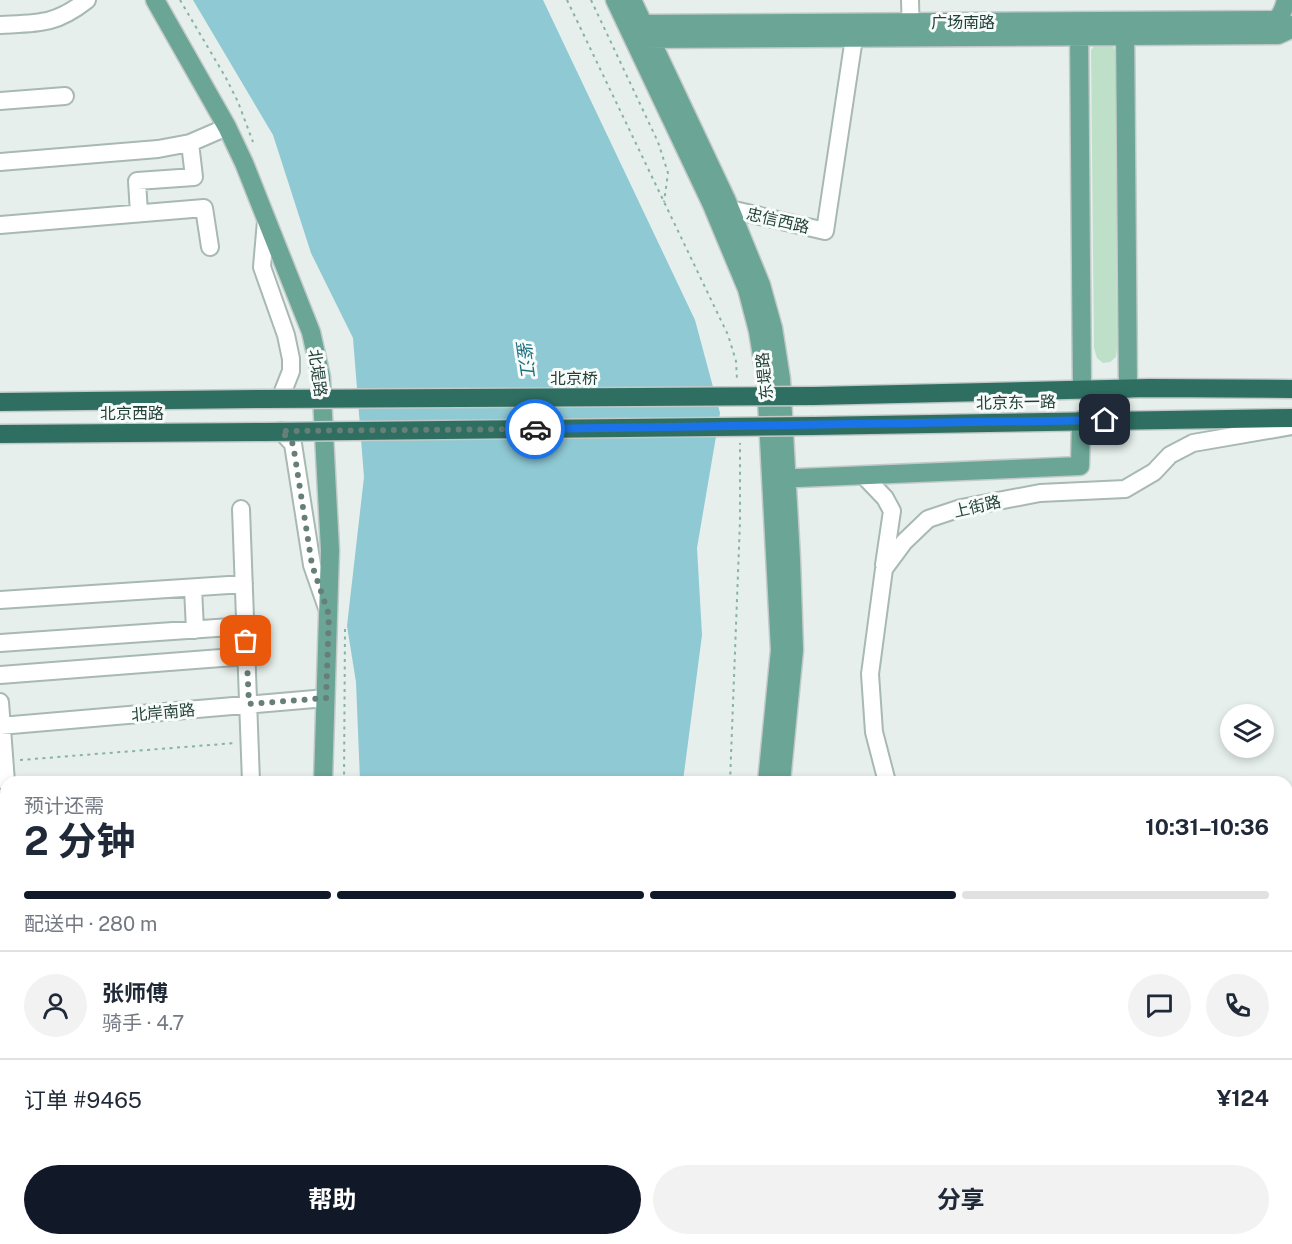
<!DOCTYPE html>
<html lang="zh">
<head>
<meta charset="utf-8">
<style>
	:root { --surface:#fff; --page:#f2f2f3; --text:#1f2937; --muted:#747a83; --line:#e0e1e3; --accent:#111827 }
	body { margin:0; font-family:"Public Sans","Noto Sans SC",sans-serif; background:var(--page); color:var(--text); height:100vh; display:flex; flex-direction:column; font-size:22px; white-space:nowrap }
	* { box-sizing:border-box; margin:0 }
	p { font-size:20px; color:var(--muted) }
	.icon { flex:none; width:33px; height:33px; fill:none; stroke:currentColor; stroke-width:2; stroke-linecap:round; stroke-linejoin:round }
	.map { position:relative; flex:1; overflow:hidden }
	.details { position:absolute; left:0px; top:776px; width:1293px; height:470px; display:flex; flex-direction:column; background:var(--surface); border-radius:18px 18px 0 0; box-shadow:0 3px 9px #0003 }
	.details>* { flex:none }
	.tools { position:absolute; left:1220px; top:704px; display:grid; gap:12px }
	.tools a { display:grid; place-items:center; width:54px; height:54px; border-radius:50%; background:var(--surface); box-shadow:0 3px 9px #0003; font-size:30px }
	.pin { position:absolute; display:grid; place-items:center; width:51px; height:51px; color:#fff; margin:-26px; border-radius:12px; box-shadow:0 3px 9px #0006 }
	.courier { position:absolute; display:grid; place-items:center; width:60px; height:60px; margin:-30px; border:4px solid #1a73e8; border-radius:50%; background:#fff; color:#222; box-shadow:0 2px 8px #0007 }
	.summary em { font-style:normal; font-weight:700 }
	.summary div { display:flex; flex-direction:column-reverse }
	.summary { display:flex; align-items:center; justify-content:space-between; height:102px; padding:0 24px }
	h1 { font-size:39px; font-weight:700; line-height:45px }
	.bar { display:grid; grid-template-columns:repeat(4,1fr); gap:9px 6px; align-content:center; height:72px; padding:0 24px }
	.bar i { height:8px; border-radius:4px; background:var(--line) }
	.bar .active { background:var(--accent) }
	.bar p { grid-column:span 4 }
	.line { display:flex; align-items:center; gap:15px; padding:0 24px; border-top:2px solid var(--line) }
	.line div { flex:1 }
	.round { display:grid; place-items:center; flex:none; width:63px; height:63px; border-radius:32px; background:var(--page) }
	.cta { display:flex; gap:12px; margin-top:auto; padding:12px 24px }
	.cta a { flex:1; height:69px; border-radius:36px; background:var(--accent); color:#fff; font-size:24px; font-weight:700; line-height:69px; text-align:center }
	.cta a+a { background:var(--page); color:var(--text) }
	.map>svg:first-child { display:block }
</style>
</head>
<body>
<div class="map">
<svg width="1292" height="1244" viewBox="0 0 1292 1244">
	<rect width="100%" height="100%" fill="#e6efeb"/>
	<!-- built -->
	<path fill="#d4dfda" d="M58 1239H296V1244H59Z"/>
	<!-- green -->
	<path fill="#bfe0c8" d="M1111 44 1115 50 1117 349 1116 357 1110 362 1103 363 1097 358 1094 348 1091 50 1095 45Z"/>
	<!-- water -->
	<path fill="#8ec9d4" d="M193 0H543L695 320 720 413 697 548 702 635 683 781H360L356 682 347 626 364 477 353 338 311 253 273 135Z
		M362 1239H646L645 1244H362Z"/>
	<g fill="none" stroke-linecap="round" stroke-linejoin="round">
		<defs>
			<path id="minor" d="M910 0 911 35
				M0 25C39 23 55 25 87 0
				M0 101 65 96
				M0 162 158 149 190 143
				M730 209 825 231 854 38
				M139 213 137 181 194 177 190 143 227 127
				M266 221 262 267 286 335 291 359V371L280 399
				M0 225 204 208 210 247
				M281 431 293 444 312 565 327 608
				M863 475 885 498 892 511 884 565
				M241 509 251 782
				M193 588 195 630
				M0 600 244 584
				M0 643 245 626
				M0 675 247 656
				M0 702 6 782
				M0 726 326 698
				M887 782 874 732 870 674 884 569 904 542 928 519 961 508 1040 493 1125 489 1154 472 1170 455 1193 443 1292 426
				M0 802 6 801
				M0 849 6 848
				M0 887H6
				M0 925H6
				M0 1005 6 1004
				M0 1076 6 1075
				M1287 1112 1292 1109
				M0 1142H6
				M1287 1179 1292 1187
				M0 1207 6 1206
				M42 1239V1244
				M1114 1239 1117 1244
				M1206 1239 1209 1244
				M1066 1244 1075 1239"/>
			<path id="major" d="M155 0 227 127 244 163 311 332 321 377 330 550 323 782
				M615 0 712 205 747 289 758 331 766 381 780 650 767 782
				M632 0 726 199 761 285 773 328 781 379 791 559 794 650 781 782
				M634 24 1275 20C1282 16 1284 8 1286 0
				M1125 24 1128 389
				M1079 26 1082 389
				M642 39 1278 35 1289 30 1292 25
				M774 479 1080 466 1081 420
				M302 1244 303 1239
				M710 1244V1239
				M724 1244 725 1239"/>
			<path id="highway" d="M814 396 1149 388 1292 389
				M0 402 263 399
				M813 426 1292 418
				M0 434 265 432"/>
		</defs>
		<!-- minor casing -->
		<use href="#minor" stroke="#a8b8b2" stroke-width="20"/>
		<!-- major casing -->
		<use href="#major" stroke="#c2cac8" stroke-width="21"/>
		<!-- highway casing -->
		<use href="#highway" stroke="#c2cac8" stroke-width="21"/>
		<!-- path -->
		<path stroke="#86b3a5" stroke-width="2" stroke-dasharray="3 4.5" stroke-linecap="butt" d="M180 0 226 78 238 102 253 142
			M567 0 728 335 736 361 737 380
			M591 0 658 142 668 173 664 202
			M20 760 235 743
			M344 782 345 628
			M730 782 740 521V443
			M0 961H6
			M0 1111 6 1110
			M342 1244 343 1239
			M676 1244 677 1239"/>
		<!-- minor -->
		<use href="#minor" stroke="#fff" stroke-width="16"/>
		<!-- major -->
		<use href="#major" stroke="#6aa596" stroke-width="18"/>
		<!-- highway -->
		<use href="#highway" stroke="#2f6f62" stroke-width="18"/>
		<defs>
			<path id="highway-bridge" d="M263 399 814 396
				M265 432 813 426"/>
		</defs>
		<!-- highway-bridge casing -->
		<use href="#highway-bridge" stroke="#c2cac8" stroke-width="21" stroke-linecap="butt"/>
		<!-- highway-bridge -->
		<use href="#highway-bridge" stroke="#2f6f62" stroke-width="18"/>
	</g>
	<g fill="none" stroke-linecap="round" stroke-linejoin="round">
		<!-- done -->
		<path stroke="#687f78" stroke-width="6" stroke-dasharray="0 10.8" d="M246 641 249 704 326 698 329 615 312 565 293 444 281 431 535 429"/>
		<!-- route -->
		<path stroke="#1a73e8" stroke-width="8" d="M535 429 1105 420"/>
	</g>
	<g text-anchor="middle" stroke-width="6" stroke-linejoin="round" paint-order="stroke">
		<!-- street labels -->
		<g font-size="16" fill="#24423a" stroke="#f7fbf9">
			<text x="963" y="28">广场南路</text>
			<text transform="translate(778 220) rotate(13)" y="6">忠信西路</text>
			<text transform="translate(318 373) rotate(82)" y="6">北堤路</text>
			<text transform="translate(764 376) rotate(-96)" y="6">东堤路</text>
			<text x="574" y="384">北京桥</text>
			<text transform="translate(1016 402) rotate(-1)" y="6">北京东一路</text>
			<text x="132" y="419">北京西路</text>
			<text transform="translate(977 506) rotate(-13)" y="6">上街路</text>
			<text transform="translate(163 712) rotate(-5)" y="6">北岸南路</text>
		</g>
		<!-- water labels -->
		<g font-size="18" font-style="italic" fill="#1c6f80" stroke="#f7fbf9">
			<text transform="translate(525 358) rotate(82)" y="6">鉴江</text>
		</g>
	</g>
</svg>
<div class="tools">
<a><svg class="icon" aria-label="layers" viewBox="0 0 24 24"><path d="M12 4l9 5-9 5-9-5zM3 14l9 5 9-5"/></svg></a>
</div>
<div class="pin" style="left:246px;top:641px;background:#ea580c"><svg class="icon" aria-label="bag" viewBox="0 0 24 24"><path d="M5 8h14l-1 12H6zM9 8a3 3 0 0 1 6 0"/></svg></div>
<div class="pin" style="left:1105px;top:420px;background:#1f2937"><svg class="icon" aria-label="home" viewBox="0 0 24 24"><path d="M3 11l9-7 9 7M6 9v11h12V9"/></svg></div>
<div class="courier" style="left:535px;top:429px"><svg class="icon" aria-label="car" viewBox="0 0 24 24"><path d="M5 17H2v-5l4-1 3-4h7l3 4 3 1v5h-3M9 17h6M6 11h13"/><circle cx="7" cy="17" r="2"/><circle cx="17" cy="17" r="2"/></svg></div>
<section class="details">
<div class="summary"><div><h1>2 分钟</h1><p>预计还需</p></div><em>10:31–10:36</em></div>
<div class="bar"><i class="active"></i><i class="active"></i><i class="active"></i><i></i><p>配送中 · 280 m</p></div>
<div class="line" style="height:108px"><a class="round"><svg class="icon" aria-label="person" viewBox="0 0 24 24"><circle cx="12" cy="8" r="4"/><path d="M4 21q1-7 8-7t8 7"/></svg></a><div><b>张师傅</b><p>骑手 · 4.7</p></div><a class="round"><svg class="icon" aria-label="chat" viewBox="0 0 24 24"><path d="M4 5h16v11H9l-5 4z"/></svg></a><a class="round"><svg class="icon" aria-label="phone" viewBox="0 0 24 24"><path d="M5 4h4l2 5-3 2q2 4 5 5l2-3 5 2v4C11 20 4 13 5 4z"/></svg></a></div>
<div class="line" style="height:78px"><div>订单 #9465</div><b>¥124</b></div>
<div class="cta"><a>帮助</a><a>分享</a></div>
</section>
</div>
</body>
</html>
